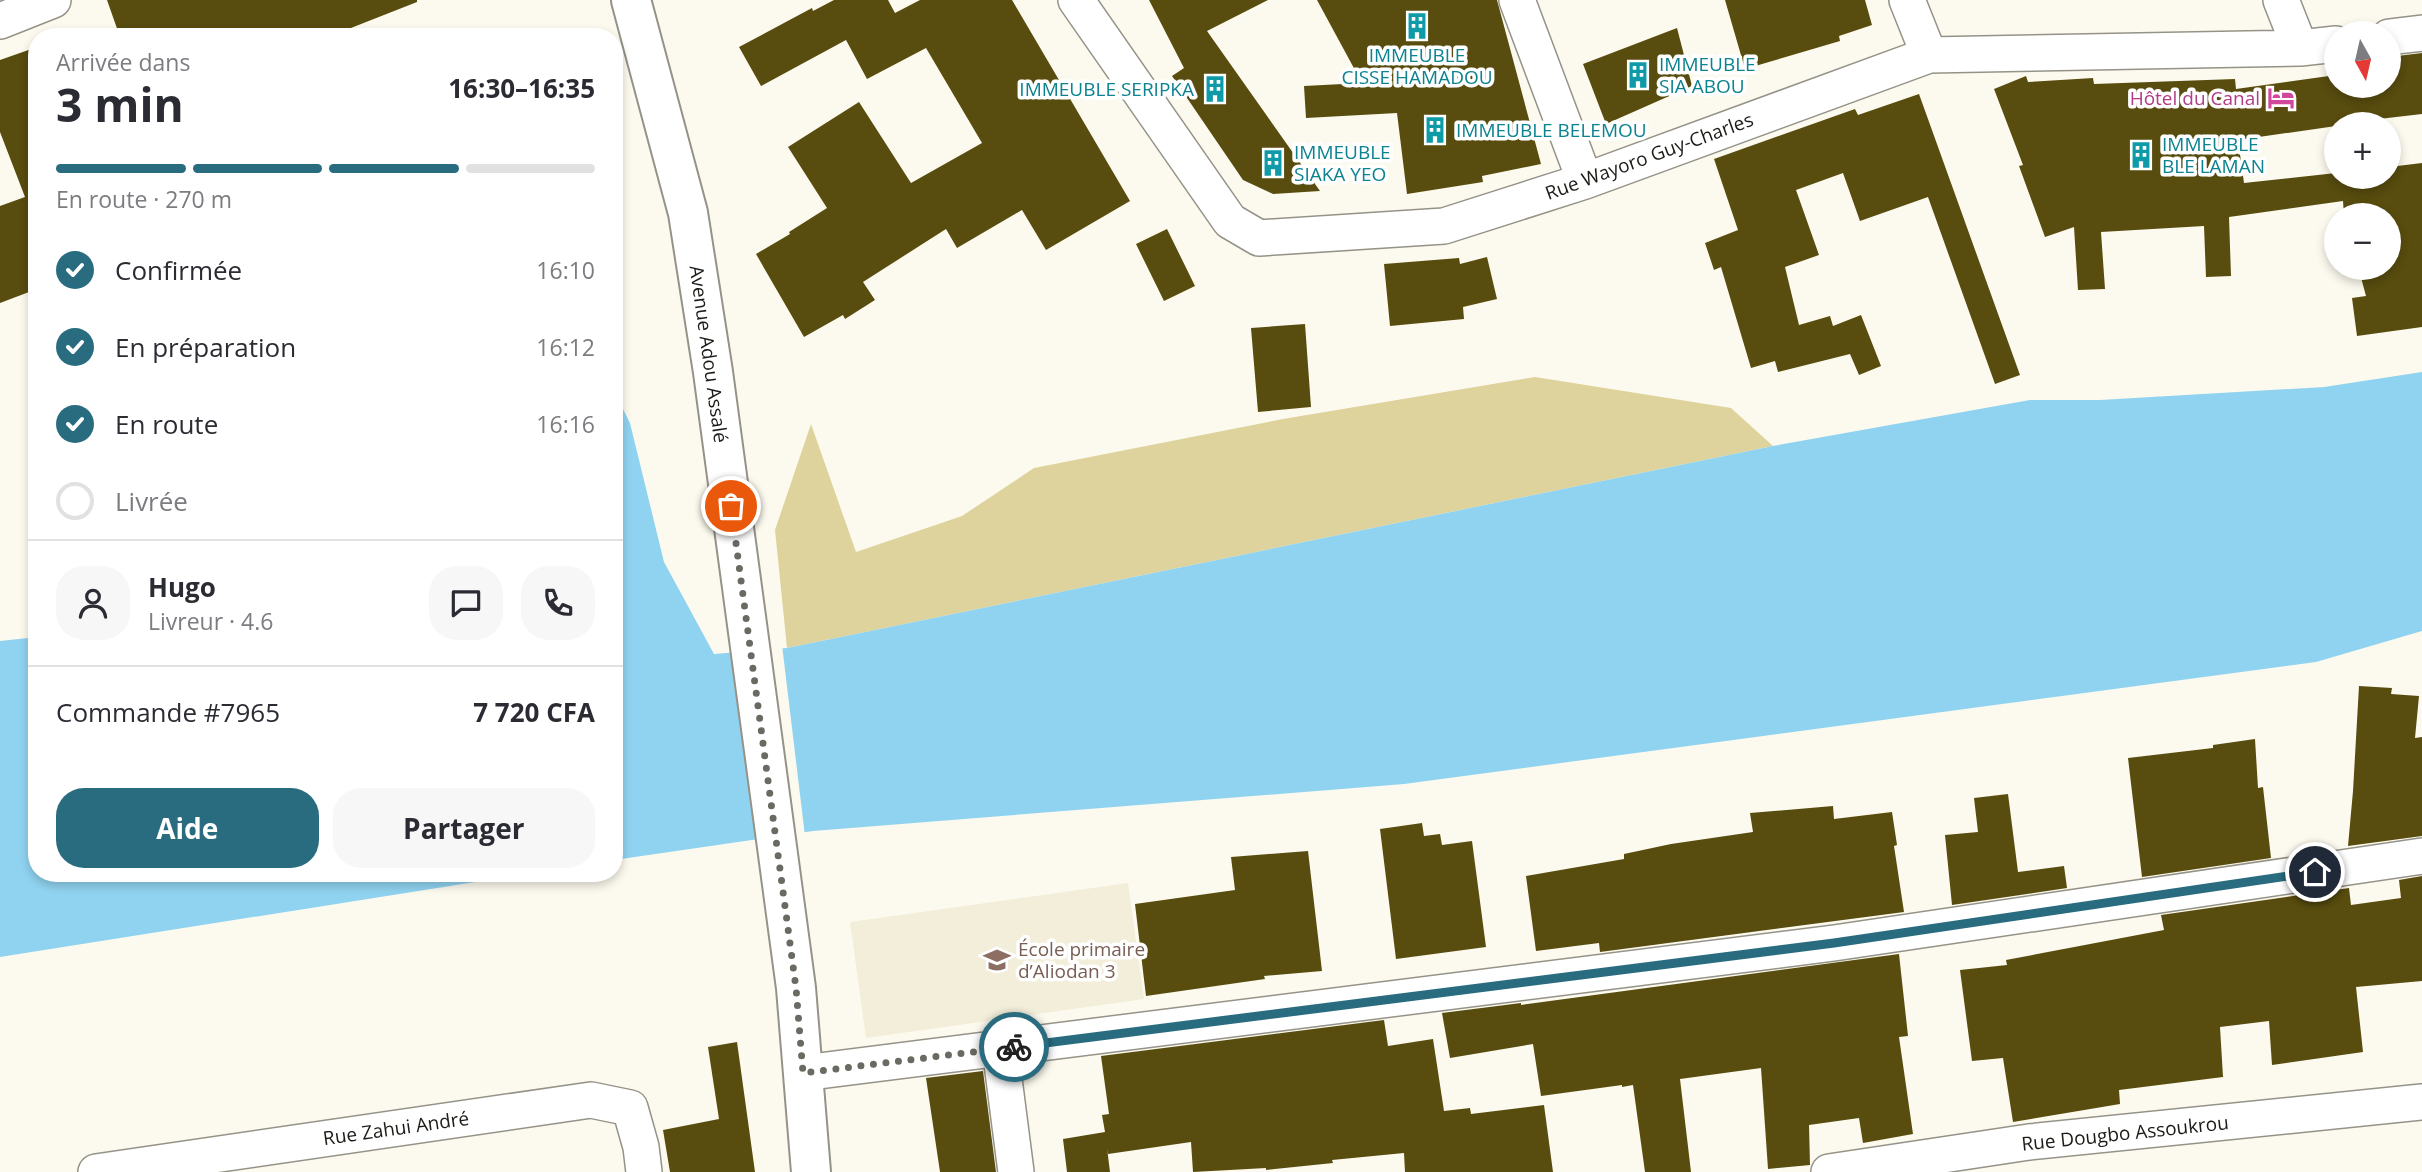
<!DOCTYPE html>
<html lang="fr">
<head>
<meta charset="utf-8">
<style>
	:root { --surface:#fff; --page:#f7f7f7; --text:#2b2b33; --muted:#7c7c81; --line:#e1e1e2; --accent:#2a6c7f }
	body { margin:0; font-family:"Open Sans",sans-serif; background:var(--page); color:var(--text); height:100vh; display:flex; flex-direction:column; font-size:26px; white-space:nowrap }
	* { box-sizing:border-box; margin:0 }
	p { font-size:23px; color:var(--muted) }
	.icon { flex:none; width:38px; height:38px; fill:none; stroke:currentColor; stroke-width:2; stroke-linecap:round; stroke-linejoin:round }
	.map { position:relative; flex:1; overflow:hidden }
	.details { position:absolute; left:28px; top:28px; width:595px; height:854px; display:flex; flex-direction:column; background:var(--surface); border-radius:28px; box-shadow:0 4px 10px #0003 }
	.details>* { flex:none }
	.needle { width:46px; rotate:172deg }
	.buttons { position:absolute; left:2324px; top:21px; display:grid; gap:14px }
	.buttons a { display:grid; place-items:center; width:77px; height:77px; border-radius:50%; background:var(--surface); box-shadow:0 4px 10px #0003; font-size:35px }
	.pin { position:absolute; display:grid; place-items:center; width:60px; height:60px; color:#fff; margin:-30px; border:4px solid #fff; border-radius:50%; box-shadow:0 2px 7px #0007 }
	.courier { position:absolute; display:grid; place-items:center; width:70px; height:70px; margin:-35px; border:5px solid #2a6c7f; border-radius:50%; background:#fff; color:#222; box-shadow:0 2px 9px #0007 }
	.headline em { font-style:normal; font-weight:700 }
	.headline div { display:flex; flex-direction:column-reverse }
	.headline { display:flex; align-items:center; justify-content:space-between; height:119px; padding:0 28px }
	h1 { font-size:46px; font-weight:700; line-height:52px }
	.bar { display:grid; grid-template-columns:repeat(4,1fr); gap:10px 7px; align-content:center; height:84px; padding:0 28px }
	.bar i { height:9px; border-radius:5px; background:var(--line) }
	.bar .current { background:var(--accent) }
	.bar p { grid-column:span 4 }
	.line { display:flex; align-items:center; gap:18px; padding:0 28px; border-top:2px solid var(--line) }
	.line div { flex:1 }
	.round { display:grid; place-items:center; flex:none; width:74px; height:74px; border-radius:28px; background:var(--page) }
	ol { padding:0 28px; list-style:none }
	li { display:flex; align-items:center; gap:21px; height:77px }
	li p { margin-inline-start:auto }
	li .icon { padding:7px; border-radius:50%; background:var(--accent); color:#fff; stroke-width:4 }
	li:last-child { color:var(--muted) }
	li i { width:38px; height:38px; border:4px solid var(--line); border-radius:50% }
	.cta { display:flex; gap:14px; margin-top:auto; padding:14px 28px }
	.cta a { flex:1; height:80px; border-radius:28px; background:var(--accent); color:#fff; font-size:28px; font-weight:700; line-height:80px; text-align:center }
	.cta a+a { background:var(--page); color:var(--text) }
	.map>svg:first-child { display:block }
</style>
</head>
<body>
<div class="map">
<svg width="2422" height="1172" viewBox="0 0 2422 1172">
	<rect width="100%" height="100%" fill="#fcfaee"/>
	<!-- built -->
	<path fill="#f2eeda" d="M1128 883 1144 999 866 1038 850 922Z"/>
	<!-- green -->
	<path fill="#ded39c" d="M1535 377 1731 408 1773 446 787 648 775 530 811 424 856 552 962 516 1034 468 1283 419Z"/>
	<!-- water -->
	<path fill="#90d3f0" d="M2422 372V631L2316 662 1404 784 813 831 614 860V391L630 423 664 562 714 654 787 648 1773 446 2030 400H2100L2324 387Z
		M37 637V873H532L0 957V641Z"/>
	<!-- pier -->
	<path fill="#fcfaee" d="M782 645 805 836 756 842 733 649Z"/>
	<!-- building -->
	<path fill="#584c0e" d="M107 0H417V2L328 37H120Z
		M834 0H888L895 13 920 0H1012L1130 201 1046 250 1022 210 957 248 946 229 863 282 875 300 845 319 843 315 804 337 756 254 790 234 789 232 827 208 788 147 859 102 911 183 982 143 926 48 867 79 846 40 761 86 739 47 812 8 813 11Z
		M1149 0H1268L1207 31 1320 191 1273 194 1243 180 1172 76 1184 68Z
		M1317 0H1497L1541 164 1482 176 1483 182 1407 194 1397 113 1306 118 1304 86 1362 83Z
		M1725 0H1865L1872 25 1839 36 1840 41 1745 69Z
		M1677 28 1692 86 1606 124 1583 64Z
		M37 47V289L0 303V206L25 197 0 132V60Z
		M2422 53V114L2336 124V126L2238 140 2244 183 2336 173V177H2389V167L2422 163V327L2357 336 2352 298 2366 296 2359 270 2389 268V215H2344L2343 201 2229 217 2231 276 2206 277 2204 226 2101 232 2105 289 2078 290 2074 227 2045 237 2019 166 2023 165 1994 89 2026 76 2028 82 2093 78 2094 84 2235 79 2236 89 2336 75V86H2389V57Z
		M1919 94 2020 375 1995 384 1928 197 1860 221 1843 173 1796 190 1819 255 1785 267 1799 325 1830 316 1833 326 1861 315 1881 366 1859 375 1850 354 1778 372 1775 361 1751 368 1721 267 1714 270 1705 243 1738 230 1714 159 1855 109 1858 115Z
		M1167 229 1195 286 1164 301 1136 244Z
		M1487 257 1497 299 1463 307 1464 319 1390 326 1384 264 1459 258 1460 264Z
		M1305 324 1311 407 1258 412 1251 328Z
		M2359 686 2392 688 2391 694 2419 696 2415 738 2422 737V836L2348 846 2353 791Z
		M2255 739 2258 788 2263 787 2271 858 2142 877 2128 758 2213 748V745Z
		M2008 794 2018 872 2064 866 2067 888 1952 905 1945 835 1978 832 1974 798Z
		M1833 806 1834 819 1892 812 1897 845 1894 846 1904 912 1600 952 1599 943 1536 951 1526 876 1624 859V854L1671 844 1753 832 1750 813Z
		M1422 823 1424 836 1440 834 1442 845 1472 841 1486 947 1396 959 1380 829Z
		M1308 851 1322 971 1264 976 1265 979 1146 996 1135 904 1235 890 1231 857Z
		M2422 876V981L2356 987 2363 1052 2272 1065 2269 1021 2220 1027 2223 1077 2119 1090 2120 1104 2013 1122 2003 1058 1972 1061 1960 970 2007 965 2006 960 2164 930 2161 915 2349 888 2351 905 2401 898 2399 880Z
		M1899 954 1908 1036 1899 1037 1913 1134 1863 1143 1859 1118 1809 1125 1810 1165 1768 1169 1761 1068 1680 1079 1691 1172H1645L1633 1085 1622 1087V1085L1541 1096 1533 1044 1450 1058 1442 1013 1521 1003V1005Z
		M1384 1020 1388 1046 1433 1039 1444 1111 1470 1108 1471 1114 1544 1105 1553 1172H1405L1404 1153 1332 1160 1333 1163 1266 1170V1168L1193 1172 1191 1142 1108 1154 1107 1148 1110 1172H1067L1063 1139 1105 1132 1102 1115 1109 1114 1101 1056Z
		M737 1042 755 1172H670L663 1130 719 1119 708 1047Z
		M983 1071 996 1172H940L926 1078Z"/>
	<g fill="none" stroke-linecap="round" stroke-linejoin="round">
		<defs>
			<path id="minor" d="M1076 0 1230 221 1259 238 1444 226 1585 181 1929 55 2300 48 2336 44
				M1517 0 1585 181
				M1907 0 1929 55
				M2281 0 2300 48
				M0 21 53 0
				M2389 37 2422 33
				M1000 1048 1016 1172
				M803 1073 1834 943 2422 856
				M96 1172 591 1100 630 1108 641 1147 644 1172
				M1829 1172 2029 1142 2422 1102"/>
			<path id="tertiary" d="M631 0 688 213 713 372 796 988 811 1172"/>
		</defs>
		<!-- minor casing -->
		<use href="#minor" stroke="#959388" stroke-width="38"/>
		<!-- tertiary casing -->
		<use href="#tertiary" stroke="#959388" stroke-width="42"/>
		<!-- minor -->
		<use href="#minor" stroke="#fff" stroke-width="35"/>
		<!-- tertiary -->
		<use href="#tertiary" stroke="#fff" stroke-width="38"/>
	</g>
	<g fill="none" stroke-linecap="round" stroke-linejoin="round">
		<!-- done -->
		<path stroke="#6a6962" stroke-width="7" stroke-dasharray="0 12.6" d="M731 506 796 988 803 1073 1014 1047"/>
		<!-- route -->
		<path stroke="#2a6c7f" stroke-width="9" d="M1014 1047 1834 943 2315 872"/>
	</g>
	<!-- icons -->
	<defs>
		<symbol id="building-bare" viewBox="-9 -9 18 18"><path d="M-4-6H4V6H1V3H-1V6H-4ZM-2.5-4.3h1.7v1.8h-1.7ZM.8-4.3h1.7v1.8H.8ZM-2.5-1h1.7V.8h-1.7ZM.8-1h1.7V.8H.8Z" fill="#0f9aa8" stroke="#fff" stroke-width="2.5" paint-order="stroke"/></symbol>
		<symbol id="hotel-bare" viewBox="-9 -9 18 18"><path d="M-6-4.5h1.5V1H6V5H4.5V3h-9V5H-6ZM-4 0a1.8 1.8 0 1 1 3.6 0ZM.5 0V-2.5h3Q6-2.5 6 0Z" fill="#d1479c" stroke="#fff" stroke-width="2.5" paint-order="stroke"/></symbol>
		<symbol id="school-bare" viewBox="-9 -9 18 18"><path d="M0-5L7-2L0 1L-7-2ZM-4 1L0 2.5L4 1V4Q0 6-4 4Z" fill="#8d6e63" stroke="#fff" stroke-width="2.5" paint-order="stroke"/></symbol>
	</defs>
	<g fill-rule="evenodd">
		<use href="#building-bare" x="1398" y="7" width="38" height="38"/>
		<use href="#building-bare" x="1619" y="56" width="38" height="38"/>
		<use href="#building-bare" x="1196" y="70" width="38" height="38"/>
		<use href="#hotel-bare" x="2262" y="79" width="38" height="38"/>
		<use href="#building-bare" x="1416" y="111" width="38" height="38"/>
		<use href="#building-bare" x="2122" y="136" width="38" height="38"/>
		<use href="#building-bare" x="1254" y="144" width="38" height="38"/>
		<use href="#school-bare" x="978" y="941" width="38" height="38"/>
	</g>
	<g text-anchor="middle" stroke-width="7" stroke-linejoin="round" paint-order="stroke">
		<!-- culture labels -->
		<g font-size="19" fill="#0d838f" stroke="#fff" text-anchor="start">
			<text x="1417" y="62" text-anchor="middle">IMMEUBLE<tspan x="1417" dy="22">CISSE HAMADOU</tspan></text>
			<text x="1659" y="71">IMMEUBLE<tspan x="1659" dy="22">SIA ABOU</tspan></text>
			<text x="1194" y="96" text-anchor="end">IMMEUBLE SERIPKA</text>
			<text x="1456" y="137">IMMEUBLE BELEMOU</text>
			<text x="2162" y="151">IMMEUBLE<tspan x="2162" dy="22">BLE LAMAN</tspan></text>
			<text x="1294" y="159">IMMEUBLE<tspan x="1294" dy="22">SIAKA YEO</tspan></text>
		</g>
		<!-- hotel labels -->
		<g font-size="19" fill="#b23c85" stroke="#fff" text-anchor="end">
			<text x="2260" y="105">Hôtel du Canal</text>
		</g>
		<!-- street labels -->
		<g font-size="19" fill="#1c1b17" stroke="#fff">
			<text transform="translate(1649 156) rotate(-20)" y="7">Rue Wayoro Guy-Charles</text>
			<text transform="translate(709 354) rotate(82)" y="7">Avenue Adou Assalé</text>
			<text transform="translate(396 1128) rotate(-8)" y="7">Rue Zahui André</text>
			<text transform="translate(2125 1133) rotate(-6)" y="7">Rue Dougbo Assoukrou</text>
		</g>
		<!-- education labels -->
		<g font-size="19" fill="#785e54" stroke="#fff" text-anchor="start">
			<text x="1018" y="956">École primaire<tspan x="1018" dy="22">d’Aliodan 3</tspan></text>
		</g>
	</g>
</svg>
<div class="buttons">
<a><svg class="needle" viewBox="-14 -14 28 28"><path d="M0-13l5 13h-10z" fill="#e53935"/><path d="M0 13l5-13h-10z" fill="#7c7c81"/></svg></a>
<a>+</a>
<a>−</a>
</div>
<div class="pin" style="left:731px;top:506px;background:#ea580c"><svg class="icon" aria-label="bag" viewBox="0 0 24 24"><path d="M5 8h14l-1 12H6zM9 8a3 3 0 0 1 6 0"/></svg></div>
<div class="pin" style="left:2315px;top:872px;background:#1f2937"><svg class="icon" aria-label="home" viewBox="0 0 24 24"><path d="M3 11l9-7 9 7M6 9v11h12V9"/></svg></div>
<div class="courier" style="left:1014px;top:1047px"><svg class="icon" aria-label="bike" viewBox="0 0 24 24"><circle cx="6" cy="16" r="4"/><circle cx="18" cy="16" r="4"/><path d="M6 16l4-8h5l3 8M10 8l3 8H6M13 5h3"/></svg></div>
<section class="details">
<div class="headline"><div><h1>3 min</h1><p>Arrivée dans</p></div><em>16:30–16:35</em></div>
<div class="bar"><i class="current"></i><i class="current"></i><i class="current"></i><i></i><p>En route · 270 m</p></div>
<ol>
<li><svg class="icon" aria-label="check" viewBox="0 0 24 24"><path d="M5 12l5 5 9-10"/></svg>Confirmée<p>16:10</p></li>
<li><svg class="icon" aria-label="check" viewBox="0 0 24 24"><path d="M5 12l5 5 9-10"/></svg>En préparation<p>16:12</p></li>
<li><svg class="icon" aria-label="check" viewBox="0 0 24 24"><path d="M5 12l5 5 9-10"/></svg>En route<p>16:16</p></li>
<li><i></i>Livrée</li>
</ol>
<div class="line" style="height:126px"><a class="round"><svg class="icon" aria-label="person" viewBox="0 0 24 24"><circle cx="12" cy="8" r="4"/><path d="M4 21q1-7 8-7t8 7"/></svg></a><div><b>Hugo</b><p>Livreur · 4.6</p></div><a class="round"><svg class="icon" aria-label="chat" viewBox="0 0 24 24"><path d="M4 5h16v11H9l-5 4z"/></svg></a><a class="round"><svg class="icon" aria-label="phone" viewBox="0 0 24 24"><path d="M5 4h4l2 5-3 2q2 4 5 5l2-3 5 2v4C11 20 4 13 5 4z"/></svg></a></div>
<div class="line" style="height:91px"><div>Commande #7965</div><b>7 720 CFA</b></div>
<div class="cta"><a>Aide</a><a>Partager</a></div>
</section>
</div>
</body>
</html>
